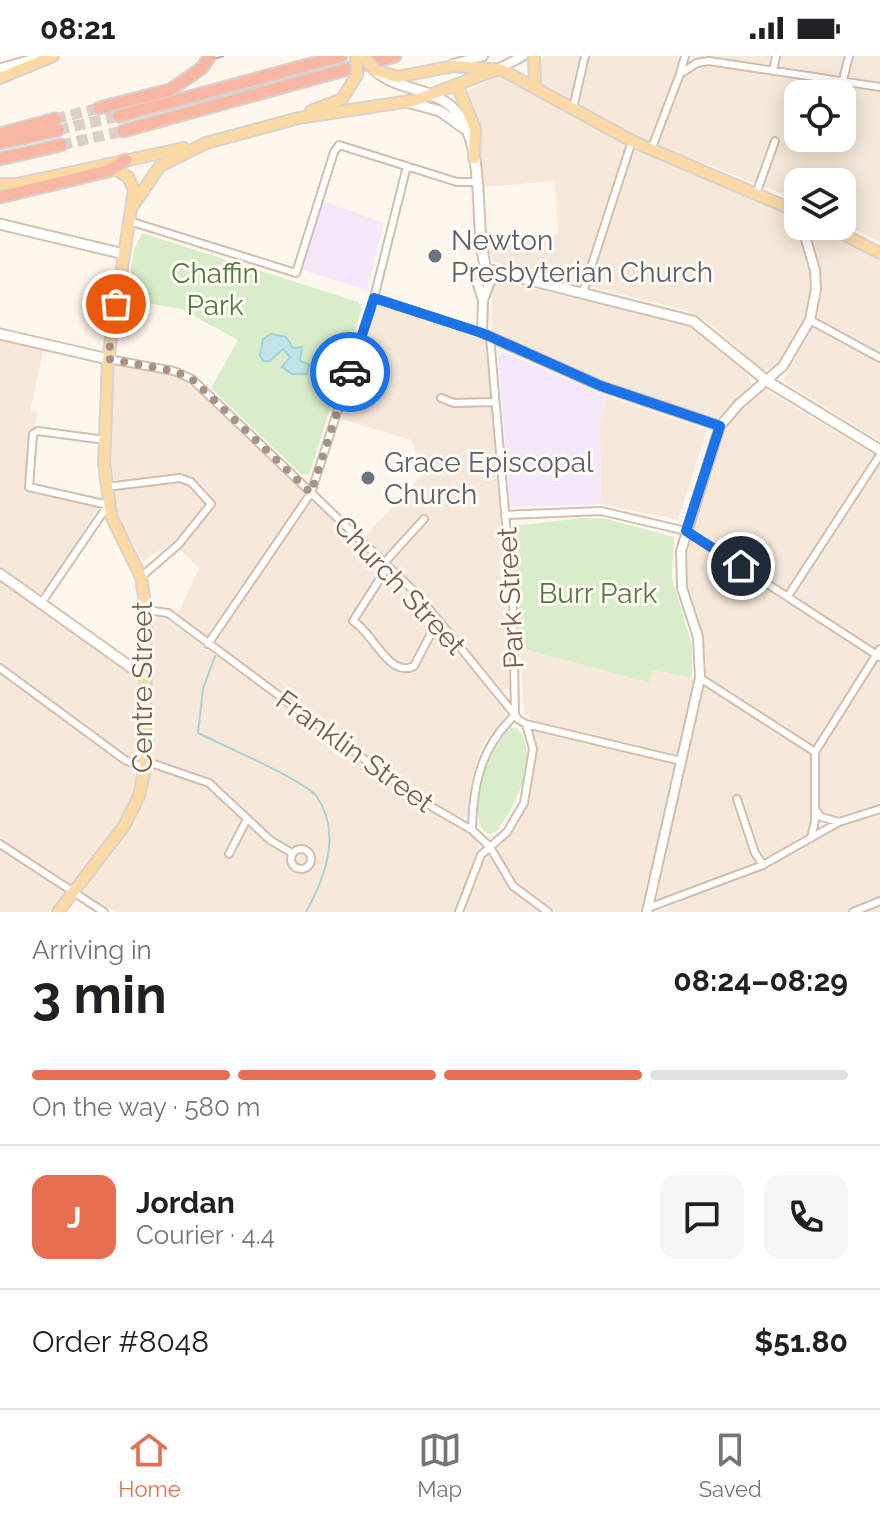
<!DOCTYPE html>
<html lang="en">
<head>
<meta charset="utf-8">
<style>
	:root { --surface:#fff; --page:#f6f6f6; --text:#202124; --muted:#757577; --line:#e0e0e0; --accent:#e76f51 }
	body { margin:0; font-family:Raleway,sans-serif; background:var(--page); color:var(--text); height:100vh; display:flex; flex-direction:column; font-size:30px; white-space:nowrap }
	* { box-sizing:border-box; margin:0 }
	p { font-size:26px; color:var(--muted) }
	.icon { flex:none; width:44px; height:44px; fill:none; stroke:currentColor; stroke-width:2; stroke-linecap:round; stroke-linejoin:round }
	.map { position:relative; height:856px; overflow:hidden }
	.details { display:flex; flex-direction:column; background:var(--surface); flex:1 }
	.details>* { flex:none }
	.controls { position:absolute; left:784px; top:24px; display:grid; gap:16px }
	.controls a { display:grid; place-items:center; width:72px; height:72px; border-radius:16px; background:var(--surface); box-shadow:0 4px 20px #0003; font-size:40px }
	.pin { position:absolute; display:grid; place-items:center; width:68px; height:68px; color:#fff; margin:-34px; border:4px solid #fff; border-radius:50%; box-shadow:0 2px 8px #0007 }
	.courier { position:absolute; display:grid; place-items:center; width:80px; height:80px; margin:-40px; border:6px solid #1a73e8; border-radius:50%; background:#fff; color:#222; box-shadow:0 2px 10px #0007 }
	.summary em { font-style:normal; font-weight:700 }
	.summary div { display:flex; flex-direction:column-reverse }
	.summary { display:flex; align-items:center; justify-content:space-between; height:136px; padding:0 32px }
	h1 { font-size:52px; font-weight:700; line-height:60px }
	.bar { display:grid; grid-template-columns:repeat(4,1fr); gap:12px 8px; align-content:center; height:96px; padding:0 32px }
	.bar i { height:10px; border-radius:6px; background:var(--line) }
	.bar .active { background:var(--accent) }
	.bar p { grid-column:span 4 }
	.line { display:flex; align-items:center; gap:20px; padding:0 32px; border-top:2px solid var(--line) }
	.line div { flex:1 }
	.round { display:grid; place-items:center; flex:none; width:84px; height:84px; border-radius:16px; background:var(--page) }
	.status { display:flex; justify-content:space-between; align-items:center; height:56px; padding:0 40px; background:var(--surface); direction:ltr }
	.status svg { height:22px; fill:currentColor }
	.tab-bar { display:flex; justify-content:space-around; align-items:center; height:112px; border-top:2px solid var(--line); background:var(--surface); font-size:22px; color:var(--muted) }
	.tab-bar a { display:grid; justify-items:center; gap:4px }
	.tab-bar .active { color:var(--accent) }
	.map>svg:first-child { display:block }
</style>
</head>
<body>
<div class="status"><b>08:21</b><svg viewBox="0 0 49 12"><path d="M0 12V9h3v3zM5 12V6h3v6zM10 12V3h3v9zM15 12V0h3v12zM26 1h20v11H26zM47 4h2v5h-2z"/></svg></div>
<div class="map">
<svg width="880" height="856" viewBox="0 0 880 856">
	<rect width="100%" height="100%" fill="#fdf6ec"/>
	<!-- residential -->
	<path fill="#f5e8da" fill-rule="evenodd" d="M544 0H880V186L842 167V126H798V144L640 82 542 28 537 22 538 8ZM798 38H842V82H798Z
		M499 19 641 95 792 158 810 213 812 232 809 254 775 312 763 314 704 263 688 255 493 206 488 196 487 182 558 178 555 125 483 131 475 67 464 37Z
		M819 172 880 203V385L783 325 811 275 821 241 820 217 811 181Z
		M496 224 684 268 701 277 748 318 751 329 717 362 617 332 492 277V229Z
		M381 250 486 285 507 548 510 633 501 634 495 629 423 537 364 481 425 416 411 384 338 362 376 252Z
		M0 281 44 292 30 355 37 357 24 435 98 452 45 536 38 538 0 514Z
		M123 309 180 321 197 332 397 523 504 650 506 659 483 688 473 717 468 759 464 762 443 753 402 726 177 560 199 512 173 487 143 505 115 457 110 416 112 348 114 315 116 310Z
		M764 333 880 402V749L833 762 819 754H812L808 779 798 787 663 845 657 842 706 605 703 585 687 540 683 514 687 491 721 377 729 361 748 342Z
		M606 340 707 374 678 464 601 448 600 369Z
		M0 521 139 623 140 726 134 743 122 766 52 856H0Z
		M161 559 416 746 475 780 479 786V797L456 856H115L85 838 84 831 131 771 144 745 150 717 152 565Z
		M520 592 648 627 652 614 695 623 642 856H462L481 808 504 786 520 762 531 735 536 695 530 661 524 657Z
		M880 756V856H656L784 802 853 762Z"/>
	<!-- education -->
	<path fill="#f3e8fa" d="M323 145 384 167 367 234 302 214Z
		M504 296 606 340 600 369 601 448 510 451 498 301Z"/>
	<!-- green -->
	<path fill="#d8ecc9" d="M142 177 358 246 362 252 309 419 301 418 211 332 238 284 181 253 126 243 134 194Z
		M583 462 607 463 674 481 672 522 692 590V622L652 614 649 627 520 592 512 470Z
		M510 672H517C542 702 515 750 496 776L488 778C462 760 491 689 510 672Z"/>
	<!-- water -->
	<path fill="#bfe3e8" stroke="#a5d3da" stroke-width="2" d="M271 278 286 281 293 292 302 291 300 305 309 308 307 318H292L282 311 290 301 283 293 270 305H263L260 299 263 283Z"/>
	<g fill="none" stroke-linecap="round" stroke-linejoin="round">
		<!-- stream -->
		<path stroke="#a5d3da" stroke-width="2" d="M215 600 203 633 198 677C220 688 306 725 317 741 342 777 325 822 306 856"/>
		<!-- motorway-tunnel -->
		<path stroke="#dcd0c4" stroke-width="11" stroke-dasharray="11 5.5" stroke-linecap="butt" d="M55 63 99 52
			M58 74 119 60
			M61 89 123 75"/>
		<defs>
			<path id="minor" d="M773 15 776 0
				M680 18 685 0
				M843 24 849 0
				M573 52 585 0
				M651 94 680 18 697 7 709 5 880 31
				M756 138 775 85
				M129 165 296 217 334 96 339 89 457 126H475
				M583 236 632 85
				M374 242 482 277
				M810 264 880 302
				M108 303 174 315 192 323 417 538 519 664 526 668 681 705
				M441 342 454 347 495 346
				M106 431 180 422 191 426 211 448 179 488 141 521
				M505 459 601 455 686 475 880 601
				M384 507 424 463
				M388 510 353 565C372 575 389 623 414 610L438 564
				M788 540 880 399
				M42 546 108 449 29 431 33 378 38 375 105 384
				M146 554 168 557 415 741 472 774 490 791 513 830 548 856
				M208 588 311 437 374 242 407 110
				M0 612 125 704 144 712
				M700 622 815 696
				M145 705 209 727 270 784 292 797
				M737 743 755 797 763 809
				M815 753 821 761 839 766
				M472 774C473 728 481 691 515 659L513 550 490 280
				M811 782 815 765V696L880 593
				M0 788 104 856
				M291 803a10 10 0 1 1 20 0a10 10 0 1 1-20 0Z
				M229 798 247 763
				M648 852 763 809 839 766 880 753
				M459 856 481 799 507 776 524 747 533 693 526 668
				M853 856 880 845"/>
			<path id="tertiary" d="M453 8 483 0
				M498 13 523 0
				M486 213 478 229 483 244 482 277 601 330 720 370
				M483 244 490 226 486 213
				M647 856 700 622 698 581 682 532 681 495 720 370 739 348 783 310 810 264 816 233 815 214 802 170"/>
			<path id="secondary" d="M0 13 42 1
				M378 17C398 33 426 32 447 47 490 78 472 165 486 213L693 265 767 325 880 394
				M407 46 440 55 465 73
				M0 168 124 198
				M0 278 108 303
				M0 518 146 622"/>
			<path id="primary" d="M534 0 535 31
				M375 14 397 21 454 10 502 14 632 85 798 156
				M0 22 53 0
				M458 31 475 73 474 102
				M311 55 342 43 357 19
				M0 128H17L184 92
				M134 148 160 110 206 87 299 62 416 44 498 13
				M827 170 880 197
				M58 856 124 770 139 740 145 712 146 554 141 521 111 460 104 407 108 303 134 134 128 121 106 108"/>
			<path id="motorway" d="M99 52 170 34 202 12
				M119 60 341 0
				M123 75 395 0
				M0 78 55 63
				M0 87 58 74
				M0 103 61 89
				M0 141 108 115 126 104"/>
		</defs>
		<!-- minor casing -->
		<use href="#minor" stroke="#d1beb0" stroke-width="10"/>
		<!-- tertiary casing -->
		<use href="#tertiary" stroke="#d1beb0" stroke-width="12"/>
		<!-- secondary casing -->
		<use href="#secondary" stroke="#d6c0b0" stroke-width="13"/>
		<!-- primary casing -->
		<use href="#primary" stroke="#dad1cd" stroke-width="14"/>
		<!-- motorway casing -->
		<use href="#motorway" stroke="#dad1cd" stroke-width="15"/>
		<!-- minor -->
		<use href="#minor" stroke="#fff" stroke-width="6"/>
		<!-- tertiary -->
		<use href="#tertiary" stroke="#fff" stroke-width="8"/>
		<!-- secondary -->
		<use href="#secondary" stroke="#fff" stroke-width="9"/>
		<!-- primary -->
		<use href="#primary" stroke="#fbd9a5" stroke-width="10"/>
		<!-- motorway -->
		<use href="#motorway" stroke="#f7b7a3" stroke-width="11"/>
		<!-- rail -->
		<path stroke="#b9a8c9" stroke-width="2" stroke-dasharray="12 8" stroke-linecap="butt" d="M196 8 224 0"/>
		<defs>
			<path id="primary-bridge" d="M356 0 357 19
				M363 0 375 14"/>
			<path id="motorway-bridge" d="M202 12 210 0"/>
		</defs>
		<!-- primary-bridge casing -->
		<use href="#primary-bridge" stroke="#dad1cd" stroke-width="14" stroke-linecap="butt"/>
		<!-- motorway-bridge casing -->
		<use href="#motorway-bridge" stroke="#dad1cd" stroke-width="15" stroke-linecap="butt"/>
		<!-- primary-bridge -->
		<use href="#primary-bridge" stroke="#fbd9a5" stroke-width="10"/>
		<!-- motorway-bridge -->
		<use href="#motorway-bridge" stroke="#f7b7a3" stroke-width="11"/>
	</g>
	<g fill="none" stroke-linecap="round" stroke-linejoin="round">
		<!-- done -->
		<path stroke="#a89285" stroke-width="8" stroke-dasharray="0 14.4" d="M116 248 108 303 174 315 192 323 311 437 350 316"/>
		<!-- route -->
		<path stroke="#1a73e8" stroke-width="10" d="M350 316 374 242 482 277 601 330 720 370 686 475 741 510"/>
	</g>
	<!-- markers -->
	<g fill="#6b7280" stroke="#fffaf3" stroke-width="3">
		<circle cx="435" cy="200" r="8"/>
		<circle cx="368" cy="422" r="8"/>
	</g>
	<g text-anchor="middle" stroke-width="6" stroke-linejoin="round" paint-order="stroke">
		<!-- worship labels -->
		<g font-size="28" fill="#5b616d" stroke="#fffaf3" text-anchor="start">
			<text x="451" y="194">Newton<tspan x="451" dy="32">Presbyterian Church</tspan></text>
			<text x="384" y="416">Grace Episcopal<tspan x="384" dy="32">Church</tspan></text>
		</g>
		<!-- park labels -->
		<g font-size="28" fill="#537a41" stroke="#fffaf3">
			<text x="215" y="227">Chaffin<tspan x="215" dy="32">Park</tspan></text>
			<text x="598" y="547">Burr Park</text>
		</g>
		<!-- street labels -->
		<g font-size="28" fill="#7a5c4d" stroke="#fffaf3">
			<text transform="translate(400 529) rotate(47)" y="10">Church Street</text>
			<text transform="translate(510 542) rotate(-93)" y="10">Park Street</text>
			<text transform="translate(142 631) rotate(-90)" y="10">Centre Street</text>
			<text transform="translate(355 695) rotate(36)" y="10">Franklin Street</text>
		</g>
	</g>
</svg>
<div class="controls">
<a><svg class="icon" aria-label="locate" viewBox="0 0 24 24"><circle cx="12" cy="12" r="6"/><path d="M12 2v4M12 18v4M2 12h4M18 12h4"/></svg></a>
<a><svg class="icon" aria-label="layers" viewBox="0 0 24 24"><path d="M12 4l9 5-9 5-9-5zM3 14l9 5 9-5"/></svg></a>
</div>
<div class="pin" style="left:116px;top:248px;background:#ea580c"><svg class="icon" aria-label="bag" viewBox="0 0 24 24"><path d="M5 8h14l-1 12H6zM9 8a3 3 0 0 1 6 0"/></svg></div>
<div class="pin" style="left:741px;top:510px;background:#1f2937"><svg class="icon" aria-label="home" viewBox="0 0 24 24"><path d="M3 11l9-7 9 7M6 9v11h12V9"/></svg></div>
<div class="courier" style="left:350px;top:316px"><svg class="icon" aria-label="car" viewBox="0 0 24 24"><path d="M5 17H2v-5l4-1 3-4h7l3 4 3 1v5h-3M9 17h6M6 11h13"/><circle cx="7" cy="17" r="2"/><circle cx="17" cy="17" r="2"/></svg></div>
</div>
<section class="details">
<div class="summary"><div><h1>3 min</h1><p>Arriving in</p></div><em>08:24–08:29</em></div>
<div class="bar"><i class="active"></i><i class="active"></i><i class="active"></i><i></i><p>On the way · 580 m</p></div>
<div class="line" style="height:144px"><b class="round" style="background:var(--accent);color:#fff">J</b><div><b>Jordan</b><p>Courier · 4.4</p></div><a class="round"><svg class="icon" aria-label="chat" viewBox="0 0 24 24"><path d="M4 5h16v11H9l-5 4z"/></svg></a><a class="round"><svg class="icon" aria-label="phone" viewBox="0 0 24 24"><path d="M5 4h4l2 5-3 2q2 4 5 5l2-3 5 2v4C11 20 4 13 5 4z"/></svg></a></div>
<div class="line" style="height:104px"><div>Order #8048</div><b>$51.80</b></div>
</section>
<nav class="tab-bar">
<a class="active"><svg class="icon" aria-label="home" viewBox="0 0 24 24"><path d="M3 11l9-7 9 7M6 9v11h12V9"/></svg>Home</a>
<a><svg class="icon" aria-label="map" viewBox="0 0 24 24"><path d="M3 6l6-2 6 2 6-2v14l-6 2-6-2-6 2zM9 4v14M15 6v14"/></svg>Map</a>
<a><svg class="icon" aria-label="saved" viewBox="0 0 24 24"><path d="M7 4h10v16l-5-4-5 4z"/></svg>Saved</a>
</nav>
</body>
</html>
